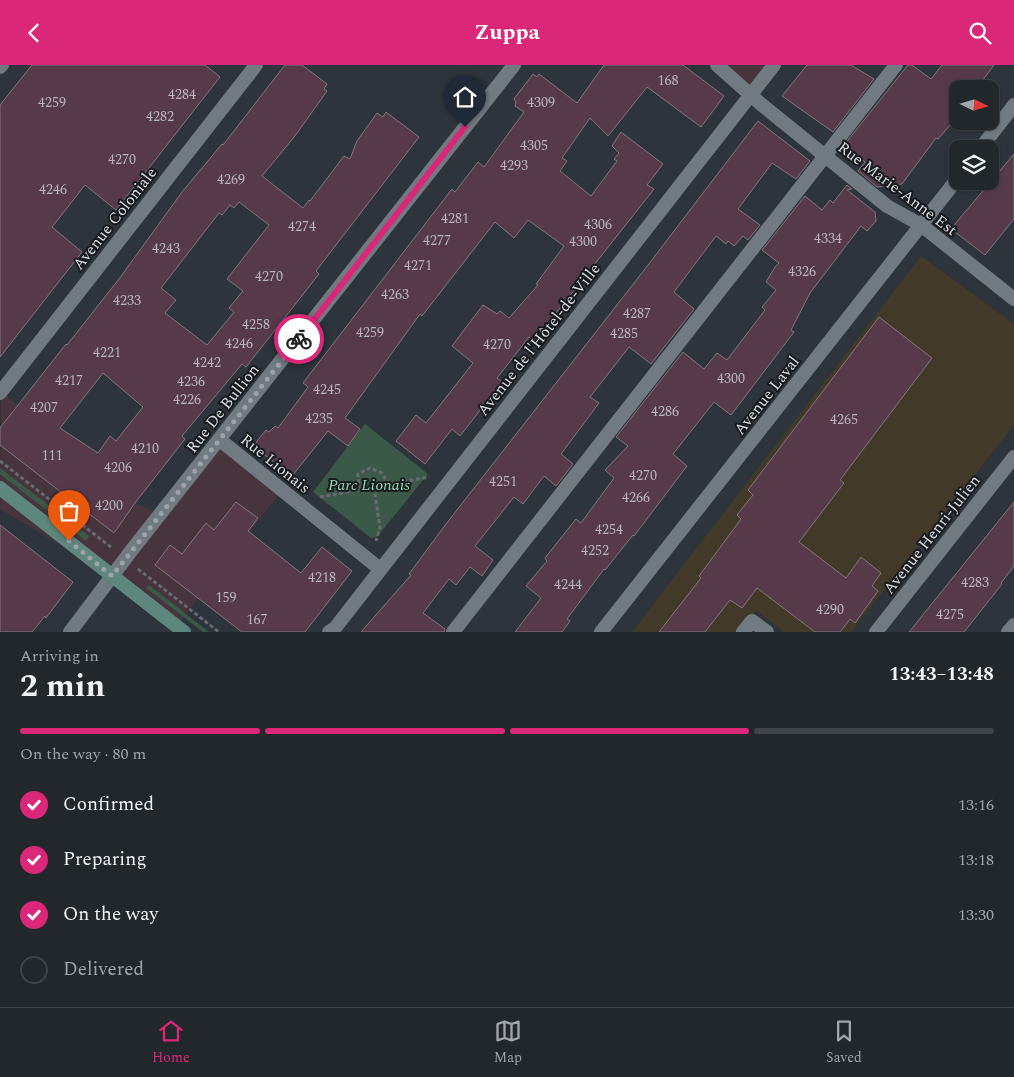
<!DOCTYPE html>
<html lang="en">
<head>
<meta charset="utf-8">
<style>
	:root { --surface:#22272c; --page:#2a2f34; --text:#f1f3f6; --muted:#a2a5a9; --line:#3f4448; --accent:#db2777 }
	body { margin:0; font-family:Spectral,serif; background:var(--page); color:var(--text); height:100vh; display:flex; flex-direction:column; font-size:19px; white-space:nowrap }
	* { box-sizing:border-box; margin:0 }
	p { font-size:16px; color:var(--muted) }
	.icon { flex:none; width:28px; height:28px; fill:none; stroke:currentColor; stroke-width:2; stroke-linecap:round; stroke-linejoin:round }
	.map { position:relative; height:567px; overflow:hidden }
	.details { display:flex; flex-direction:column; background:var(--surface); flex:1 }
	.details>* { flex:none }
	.needle { width:32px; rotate:95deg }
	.tools { position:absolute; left:949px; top:15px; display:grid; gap:10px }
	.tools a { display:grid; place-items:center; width:50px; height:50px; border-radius:10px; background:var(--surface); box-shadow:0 1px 4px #0004,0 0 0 1px var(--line); font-size:25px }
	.pin { position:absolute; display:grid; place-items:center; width:42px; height:42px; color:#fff; margin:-51px -21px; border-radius:50% 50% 50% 0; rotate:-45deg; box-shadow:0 0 5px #0007 }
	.pin .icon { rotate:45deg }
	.courier { position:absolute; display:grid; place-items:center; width:50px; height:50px; margin:-25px; border:4px solid #db2777; border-radius:50%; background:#fff; color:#222; box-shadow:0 1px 6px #0007 }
	.overview em { font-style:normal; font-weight:700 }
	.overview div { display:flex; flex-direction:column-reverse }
	.overview { display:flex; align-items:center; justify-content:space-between; height:85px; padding:0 20px }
	h1 { font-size:32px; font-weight:700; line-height:38px }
	.bar { display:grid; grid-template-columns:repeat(4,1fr); gap:8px 5px; align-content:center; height:60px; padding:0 20px }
	.bar i { height:6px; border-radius:4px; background:var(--line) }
	.bar .selected { background:var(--accent) }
	.bar p { grid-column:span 4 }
	ol { padding:0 20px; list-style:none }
	li { display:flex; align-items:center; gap:15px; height:55px }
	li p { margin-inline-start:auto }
	li .icon { padding:5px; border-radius:50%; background:var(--accent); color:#fff; stroke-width:4 }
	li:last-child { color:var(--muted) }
	li i { width:28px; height:28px; border:2px solid var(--line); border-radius:50% }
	header { display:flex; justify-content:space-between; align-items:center; height:65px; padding:0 20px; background:var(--accent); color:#fff; font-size:22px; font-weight:700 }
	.menu { display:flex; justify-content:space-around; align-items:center; height:70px; border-top:1px solid var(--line); background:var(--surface); font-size:14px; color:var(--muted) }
	.menu a { display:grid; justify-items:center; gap:2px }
	.menu .selected { color:var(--accent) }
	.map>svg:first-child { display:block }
</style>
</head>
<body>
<header><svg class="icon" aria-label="back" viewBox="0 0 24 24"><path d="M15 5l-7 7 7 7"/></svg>Zuppa<svg class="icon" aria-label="search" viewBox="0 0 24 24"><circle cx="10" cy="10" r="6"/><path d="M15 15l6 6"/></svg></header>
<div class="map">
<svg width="1014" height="567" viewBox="0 0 1014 567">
	<rect width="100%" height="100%" fill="#2d343b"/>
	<!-- commercial -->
	<path fill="#47343d" d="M712 0H774L750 30Z
		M1 326 135 438 164 451 221 377 283 424 178 559 112 511 0 444Z"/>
	<!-- education -->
	<path fill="#433929" d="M921 191 1014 259V360L851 567H784L756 545 738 567H632Z"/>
	<!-- green -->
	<path fill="#3b5949" d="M365 359 428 409 377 472 371 473 313 427Z
		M0 403 89 471 86 476 0 409Z
		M149 520 209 567H203L146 523Z"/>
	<!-- building -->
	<path fill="#573a4a" stroke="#81767c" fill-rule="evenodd" d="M32 0H205L220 12 116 145 85 120 52 162 82 187 0 292V40Z
		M285 0H302L327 19 324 24 327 26 295 71 262 111 303 143 309 135 310 136 344 91 350 94 357 76 377 48 383 52 386 47 419 72 316 206 319 209 246 302 242 299 182 371 185 374 135 438 114 468 0 380V363L66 279 67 280 119 214 182 127 222 79 223 80ZM239 137 269 160 227 214 243 226 229 243 234 247 207 280 165 248 176 235 161 223 219 148 222 150 230 140 234 143ZM103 308 143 342 116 376 110 371 98 388 60 363Z
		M604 0H683L724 31 701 62 647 22 608 71 590 53 562 93 567 96 560 106 591 131 617 96 614 94 619 88 612 81 621 67 663 99 647 120 654 124 534 276 529 272 508 299 497 313 502 317 460 371 452 364 425 399 396 376 416 350 426 358 473 298 452 281 483 240 497 249 500 246 509 253 538 220 536 219 564 181 528 155 514 173 495 157 422 251 420 249 345 353 360 364 348 381 328 366 292 411 253 381 266 365 269 367 275 361 278 363 308 322 303 318 452 124 455 127 478 97 484 102 524 47 515 41 516 37 514 34 533 9 537 12 539 9 577 38Z
		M807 0H851L874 14 833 67 782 31Z
		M908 0H912L931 14 942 0H994L982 16 985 19 981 24H958V51L938 74 936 73 902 119 877 122 858 106 865 97 844 80Z
		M758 56 810 96 796 114 772 98 738 144 760 160 748 175 743 171 734 181 728 176 726 179 716 171 674 227 694 244 651 299 629 282 590 332 599 338 561 389 573 399 556 421 544 411 523 439 514 432 475 481 493 495 482 511 470 502 456 520 449 514 423 548 445 564 444 567H361L411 510 409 509 446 459 645 204Z
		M1014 89V154L985 190 955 167V159Z
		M847 120 852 124 847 125 875 147 876 156 867 166 861 161 810 228 791 265 794 267 731 350 714 337 673 389 687 401 634 471 633 470 605 505 604 504 567 554 570 556 562 567H515L541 533 526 521 547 496 545 493 576 454 581 458 614 413 605 405 628 381 616 372 683 287 704 304 717 288 727 295 765 245 762 242 776 225 766 217 775 202 779 198 762 185 805 131 822 145 830 135 833 138Z
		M879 252 932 293 840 415 844 418 799 477 846 513 861 492 881 508 872 521 878 526 855 558 850 554 840 567H815L757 523 742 543 730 535 705 567H659L701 513 699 511 741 454 737 450 753 430 748 425Z
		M236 437 258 453 248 466 301 508 322 482 352 506 305 567H242L155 500 170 480 182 489 206 458 214 465Z
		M1014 437V501L1001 518 1002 519 964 567H909Z
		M0 460 73 517 46 553 45 551 32 567H0Z"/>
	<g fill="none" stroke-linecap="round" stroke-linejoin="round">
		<!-- path -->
		<path stroke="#656b71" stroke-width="3" stroke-dasharray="4 2.5" stroke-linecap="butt" d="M0 396 112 483
			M374 422 380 463 376 476
			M359 425 358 409 370 403 382 408 388 419
			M320 432 429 412
			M138 504 219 567"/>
		<!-- service -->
		<path stroke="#717981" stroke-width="14" d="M453 567 896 0
			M743 567 752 556 767 567
			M1008 567 1014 560"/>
		<!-- minor -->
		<path stroke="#717981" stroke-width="14" d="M717 0 762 40 887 141 921 160 1014 234
			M0 2 2 0
			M980 84 1014 40
			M0 328 256 0
			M220 375 380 504
			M70 567 131 486 514 0
			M329 567 335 563 774 0
			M601 567 958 113
			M876 567 1014 392"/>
		<!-- secondary -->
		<path stroke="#5d867d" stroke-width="14" d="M0 423 184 567"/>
	</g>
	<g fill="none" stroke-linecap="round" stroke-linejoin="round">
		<!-- done -->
		<path stroke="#9da2a8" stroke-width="5" stroke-dasharray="0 9" d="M69 476 112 511 299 274"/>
		<!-- route -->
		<path stroke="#db2777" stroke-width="6" d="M299 274 465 62"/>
	</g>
	<g text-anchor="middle" stroke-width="4" stroke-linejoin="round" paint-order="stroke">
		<!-- number labels -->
		<g font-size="14" fill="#b9b5bd">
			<text x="668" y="20">168</text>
			<text x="182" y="34">4284</text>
			<text x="52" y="42">4259</text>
			<text x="541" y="42">4309</text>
			<text x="160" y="56">4282</text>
			<text x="534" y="85">4305</text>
			<text x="122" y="99">4270</text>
			<text x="514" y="105">4293</text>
			<text x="231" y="119">4269</text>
			<text x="53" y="129">4246</text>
			<text x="455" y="158">4281</text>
			<text x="598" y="164">4306</text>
			<text x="302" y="166">4274</text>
			<text x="828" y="178">4334</text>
			<text x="437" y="180">4277</text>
			<text x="583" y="181">4300</text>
			<text x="166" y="188">4243</text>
			<text x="418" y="205">4271</text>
			<text x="802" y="211">4326</text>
			<text x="269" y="216">4270</text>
			<text x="395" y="234">4263</text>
			<text x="127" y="240">4233</text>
			<text x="637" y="253">4287</text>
			<text x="256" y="264">4258</text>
			<text x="370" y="272">4259</text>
			<text x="624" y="273">4285</text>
			<text x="239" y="283">4246</text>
			<text x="497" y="284">4270</text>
			<text x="107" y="292">4221</text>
			<text x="207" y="302">4242</text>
			<text x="731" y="318">4300</text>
			<text x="69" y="320">4217</text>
			<text x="191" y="321">4236</text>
			<text x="327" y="329">4245</text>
			<text x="187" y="339">4226</text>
			<text x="44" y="347">4207</text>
			<text x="665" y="351">4286</text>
			<text x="319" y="358">4235</text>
			<text x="844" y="359">4265</text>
			<text x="145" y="388">4210</text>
			<text x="52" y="395">111</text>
			<text x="118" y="407">4206</text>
			<text x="643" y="415">4270</text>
			<text x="503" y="421">4251</text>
			<text x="636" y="437">4266</text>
			<text x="109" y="445">4200</text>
			<text x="609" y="469">4254</text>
			<text x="595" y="490">4252</text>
			<text x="322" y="517">4218</text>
			<text x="975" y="522">4283</text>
			<text x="568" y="524">4244</text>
			<text x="226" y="537">159</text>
			<text x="830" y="549">4290</text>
			<text x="950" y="554">4275</text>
			<text x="257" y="559">167</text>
		</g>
		<!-- street labels -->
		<g font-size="16" fill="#dadee3" stroke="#181b1e">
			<text transform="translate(898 123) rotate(37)" y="6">Rue Marie-Anne Est</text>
			<text transform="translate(114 153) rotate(-52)" y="6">Avenue Coloniale</text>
			<text transform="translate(538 274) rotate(-52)" y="6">Avenue de l'Hôtel-de-Ville</text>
			<text transform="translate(766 330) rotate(-52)" y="6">Avenue Laval</text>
			<text transform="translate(222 343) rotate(-52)" y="6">Rue De Bullion</text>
			<text transform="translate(276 398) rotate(39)" y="6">Rue Lionais</text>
			<text transform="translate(931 469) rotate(-52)" y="6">Avenue Henri-Julien</text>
		</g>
		<!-- park labels -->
		<g font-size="16" font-style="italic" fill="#99d6b5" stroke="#181b1e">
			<text x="369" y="425">Parc Lionais</text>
		</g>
	</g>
</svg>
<div class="tools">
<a><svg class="needle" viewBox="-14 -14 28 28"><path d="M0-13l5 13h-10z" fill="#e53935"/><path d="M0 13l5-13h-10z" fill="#a2a5a9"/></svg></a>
<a><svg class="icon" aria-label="layers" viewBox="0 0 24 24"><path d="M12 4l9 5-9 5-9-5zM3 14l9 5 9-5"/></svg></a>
</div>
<div class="pin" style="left:69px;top:476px;background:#ea580c"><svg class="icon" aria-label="bag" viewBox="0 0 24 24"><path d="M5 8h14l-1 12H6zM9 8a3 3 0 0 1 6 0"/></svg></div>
<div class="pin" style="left:465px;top:62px;background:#1f2937"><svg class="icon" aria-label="home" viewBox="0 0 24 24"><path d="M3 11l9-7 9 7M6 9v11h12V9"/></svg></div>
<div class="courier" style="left:299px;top:274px"><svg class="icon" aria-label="bike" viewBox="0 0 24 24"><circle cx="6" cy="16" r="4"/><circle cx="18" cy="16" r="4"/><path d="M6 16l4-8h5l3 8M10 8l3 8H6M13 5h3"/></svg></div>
</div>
<section class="details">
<div class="overview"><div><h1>2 min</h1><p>Arriving in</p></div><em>13:43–13:48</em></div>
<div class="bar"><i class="selected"></i><i class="selected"></i><i class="selected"></i><i></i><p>On the way · 80 m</p></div>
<ol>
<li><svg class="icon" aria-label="check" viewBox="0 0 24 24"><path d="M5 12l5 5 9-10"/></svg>Confirmed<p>13:16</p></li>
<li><svg class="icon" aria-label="check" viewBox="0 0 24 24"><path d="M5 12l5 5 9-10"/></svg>Preparing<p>13:18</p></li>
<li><svg class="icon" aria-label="check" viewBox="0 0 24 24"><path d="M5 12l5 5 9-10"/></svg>On the way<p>13:30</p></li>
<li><i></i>Delivered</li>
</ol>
</section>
<nav class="menu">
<a class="selected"><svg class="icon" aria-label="home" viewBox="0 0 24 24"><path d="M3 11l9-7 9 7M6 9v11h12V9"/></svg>Home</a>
<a><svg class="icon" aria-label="map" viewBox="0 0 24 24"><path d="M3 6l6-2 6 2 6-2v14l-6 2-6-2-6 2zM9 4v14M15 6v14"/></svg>Map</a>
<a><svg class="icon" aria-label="saved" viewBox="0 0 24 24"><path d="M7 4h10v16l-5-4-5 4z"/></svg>Saved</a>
</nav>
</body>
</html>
